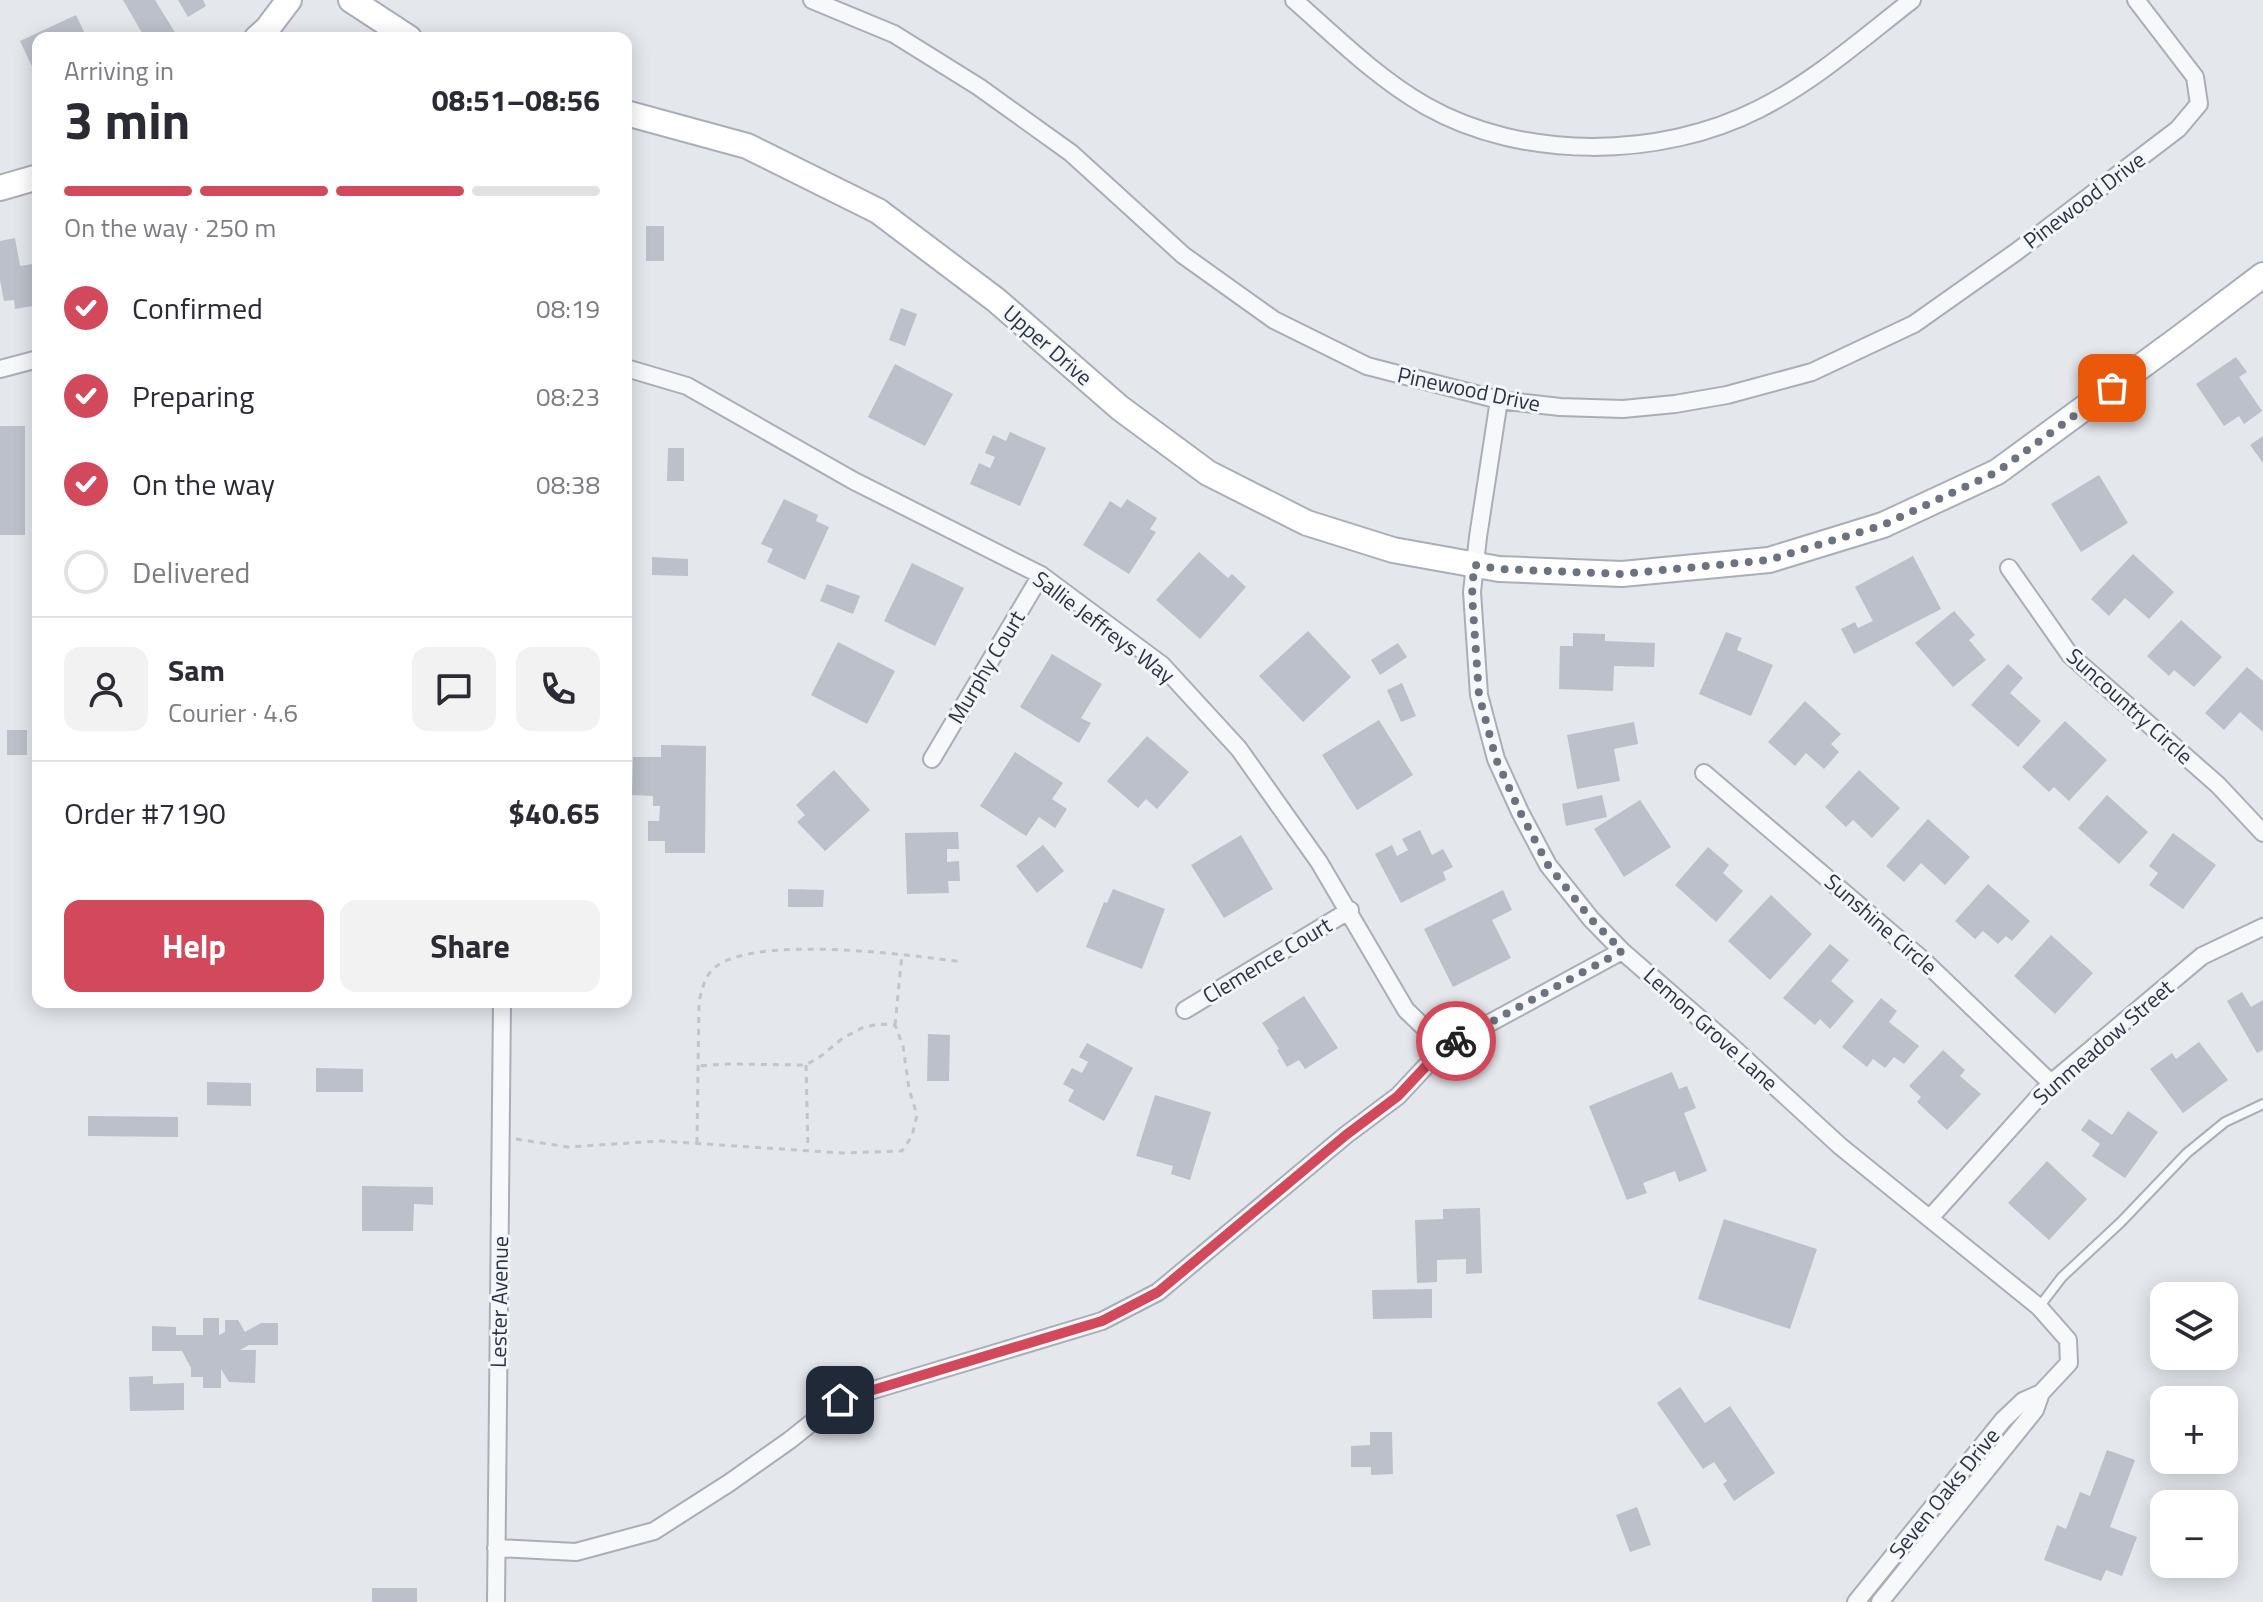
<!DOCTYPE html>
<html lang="en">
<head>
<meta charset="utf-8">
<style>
	:root { --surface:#fff; --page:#f2f2f3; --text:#2b2b33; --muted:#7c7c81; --line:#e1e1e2; --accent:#d1495b }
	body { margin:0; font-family:"Titillium Web",sans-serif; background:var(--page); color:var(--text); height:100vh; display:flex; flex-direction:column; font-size:30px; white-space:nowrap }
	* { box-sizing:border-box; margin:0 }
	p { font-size:26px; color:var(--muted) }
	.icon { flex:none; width:44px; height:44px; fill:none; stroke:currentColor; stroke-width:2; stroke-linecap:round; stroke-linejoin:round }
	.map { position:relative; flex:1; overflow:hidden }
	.panel { position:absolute; left:32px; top:32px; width:600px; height:976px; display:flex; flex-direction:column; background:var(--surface); border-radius:16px; box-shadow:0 4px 20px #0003 }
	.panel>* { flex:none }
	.controls { position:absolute; left:2150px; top:1282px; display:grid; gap:16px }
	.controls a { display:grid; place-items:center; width:88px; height:88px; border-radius:16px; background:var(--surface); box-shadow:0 4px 20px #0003; font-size:40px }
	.pin { position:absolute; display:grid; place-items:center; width:68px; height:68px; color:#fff; margin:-34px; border-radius:16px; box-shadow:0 4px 12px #0006 }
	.courier { position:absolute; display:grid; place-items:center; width:80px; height:80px; margin:-40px; border:6px solid #d1495b; border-radius:50%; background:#fff; color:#222; box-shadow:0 2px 10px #0007 }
	.head em { font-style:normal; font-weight:700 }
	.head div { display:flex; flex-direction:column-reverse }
	.head { display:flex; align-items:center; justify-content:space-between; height:136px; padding:0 32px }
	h1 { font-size:52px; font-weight:700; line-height:60px }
	.bar { display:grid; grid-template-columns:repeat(4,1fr); gap:12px 8px; align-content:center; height:96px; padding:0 32px }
	.bar i { height:10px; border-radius:6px; background:var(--line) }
	.bar .selected { background:var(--accent) }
	.bar p { grid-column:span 4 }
	.line { display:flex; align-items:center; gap:20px; padding:0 32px; border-top:2px solid var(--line) }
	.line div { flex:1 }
	.round { display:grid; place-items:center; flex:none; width:84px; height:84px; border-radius:16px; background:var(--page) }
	ol { padding:0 32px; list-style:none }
	li { display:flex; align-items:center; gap:24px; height:88px }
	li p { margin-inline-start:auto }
	li .icon { padding:8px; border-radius:50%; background:var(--accent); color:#fff; stroke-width:4 }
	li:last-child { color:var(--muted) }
	li i { width:44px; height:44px; border:4px solid var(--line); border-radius:50% }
	.button { display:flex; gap:16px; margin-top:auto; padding:16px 32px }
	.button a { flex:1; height:92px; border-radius:16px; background:var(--accent); color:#fff; font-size:32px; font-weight:700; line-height:92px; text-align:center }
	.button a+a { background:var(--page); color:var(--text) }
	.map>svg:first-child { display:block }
</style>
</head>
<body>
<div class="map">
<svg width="2263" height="1602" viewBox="0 0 2263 1602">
	<rect width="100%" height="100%" fill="#e4e7ec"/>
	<!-- building -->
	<path fill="#bbc0ca" d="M123 0H155L176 34 170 38H145Z
		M178 0H203L206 6 188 17Z
		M76 15 87 38H38V79L20 41Z
		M646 226H664V261H646Z
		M15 238 20 266 38 263V305L15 309 14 300 4 301 0 280V241Z
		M901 308 917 314 905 346 889 340Z
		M2236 357 2247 372 2239 377 2262 411 2244 424 2239 416 2224 426 2196 384Z
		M895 364 953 394 925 446 868 417Z
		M0 426H25V535H0Z
		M1010 432 1046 448 1020 506 970 484 979 463 990 468 995 457 985 453 993 435 1006 441Z
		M2263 436V463L2250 445Z
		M668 448H684V481H667Z
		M2099 475 2128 523 2081 552 2051 504Z
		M784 499 818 515 816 521 829 527 805 580 767 562 773 549 761 544Z
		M1127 499 1157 518 1150 529 1156 532 1129 574 1083 545 1110 501 1121 508Z
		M1199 552 1228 578 1232 574 1246 587 1200 639 1156 600Z
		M2133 554 2174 592 2149 619 2125 598 2109 616 2091 599Z
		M1913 556 1941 609 1854 654 1841 629 1855 622 1858 628 1873 621 1855 587Z
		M652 557 688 559V576L652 575Z
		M912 563 964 588 935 646 884 621Z
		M827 584 860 596 853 614 820 601Z
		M1954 611 1975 635 1969 640 1986 660 1953 687 1915 643Z
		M2181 620 2222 657 2194 687 2174 670 2169 676 2147 656Z
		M1308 631 1351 677 1303 722 1259 676Z
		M1726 632 1742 638 1737 650 1773 665 1751 716 1699 694Z
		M1573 633 1605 634V641L1655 643 1654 667 1614 666 1613 691 1559 689 1560 646H1573Z
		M838 642 895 671 867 724 811 695Z
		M1398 643 1407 657 1380 675 1371 660Z
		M1052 654 1102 684 1081 718 1091 723 1079 743 1020 707Z
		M2008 664 2023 678 2010 693 2041 721 2018 747 1971 705Z
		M2247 667 2263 681V732L2240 712 2224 730 2205 713Z
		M1402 683 1416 716 1401 722 1387 690Z
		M1805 701 1841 734 1831 744 1839 752 1824 769 1806 753 1795 766 1768 742Z
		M1379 720 1413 775 1357 810 1322 755Z
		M2065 721 2107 760 2069 801 2054 787 2049 792 2022 767Z
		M1634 722 1638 744 1614 749 1620 781 1577 789 1567 735Z
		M33 725H38V760H32Z
		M7 730H27V755H7Z
		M1147 736 1189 772 1157 809 1146 799 1138 808 1107 781Z
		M661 745 706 746 705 853H665V841H648V821H659L660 806H653V796L632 795 633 757H661Z
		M1015 752 1063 783 1052 799 1067 809 1055 828 1039 817 1026 836 980 806Z
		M834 770 870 810 825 851 797 822 805 815 796 805Z
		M1859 770 1900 808 1872 838 1853 820 1846 827 1825 807Z
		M1602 795 1607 817 1566 826 1562 804Z
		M2107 795 2148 832 2119 864 2078 828Z
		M1640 800 1671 847 1624 877 1594 829Z
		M1928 819 1970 857 1945 885 1921 863 1904 882 1886 866Z
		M1420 830 1432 855 1443 849 1453 867 1443 872 1446 880 1401 903 1375 854 1392 845 1397 856 1408 850 1402 839Z
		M958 832 959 849H947V862L959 861 960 881H948L949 893 907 894 905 833Z
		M2173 833 2216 865 2183 909 2149 885 2158 873 2149 866Z
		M1241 835 1273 889 1224 918 1191 865Z
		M1043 845 1064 871 1037 893 1016 866Z
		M1708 847 1729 865 1723 873 1743 891 1716 922 1675 885Z
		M1988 884 2030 921 2012 941 2006 936 1998 944 1983 931 1975 939 1955 921Z
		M788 889 824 890 823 907H788Z
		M1113 889 1165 909 1142 969 1086 947 1104 902 1107 903Z
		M1503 890 1512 910 1492 920 1511 958 1453 987 1424 929Z
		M1771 895 1812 934 1770 980 1728 941Z
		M2051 935 2093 973 2055 1014 2014 976Z
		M1830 944 1849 960 1831 981 1854 1001 1830 1029 1820 1019 1815 1025 1783 998Z
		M2242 992 2251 1007 2263 1000V1050L2257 1053 2227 1001Z
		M1304 996 1338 1048 1305 1069 1299 1060 1287 1067 1277 1050 1279 1049 1262 1023Z
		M1881 998 1897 1011 1889 1022 1919 1046 1904 1064 1894 1057 1885 1068 1873 1059 1867 1067 1842 1047Z
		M928 1034 950 1035 949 1081H927Z
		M2199 1042 2228 1080 2183 1113 2150 1069 2172 1053 2176 1059Z
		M1087 1043 1133 1068 1104 1121 1068 1101 1074 1090 1063 1084 1072 1068 1082 1073 1088 1062 1079 1057Z
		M1943 1050 1965 1070 1960 1076 1981 1094 1947 1130 1917 1102 1921 1097 1909 1086Z
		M316 1068 363 1069V1092H316Z
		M1672 1072 1679 1089 1687 1086 1696 1108 1684 1113 1707 1171 1679 1182 1675 1171 1643 1183 1647 1193 1627 1200 1589 1106Z
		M207 1082 251 1083V1106L207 1105Z
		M1155 1095 1211 1112 1190 1180 1171 1174 1173 1166 1136 1156Z
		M2128 1111 2158 1132 2125 1178 2092 1156 2100 1144 2081 1130 2089 1119 2112 1135Z
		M88 1116 178 1117V1137L88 1136Z
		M2047 1161 2087 1199 2049 1240 2008 1203Z
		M362 1186 433 1187V1205L414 1204 413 1231H362Z
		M1480 1208 1482 1273 1466 1274V1259L1437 1260V1282L1417 1283 1415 1220 1443 1219V1209Z
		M1724 1219 1817 1249 1790 1329 1698 1299Z
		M1432 1289V1318L1373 1319 1372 1290Z
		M203 1318H219V1335L225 1332V1320H238L245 1332 261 1323H278V1345H249L240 1350H256L255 1383 229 1382 221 1369V1388H203V1377H191V1368L182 1351H152V1326L176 1327V1335H203Z
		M153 1376V1384L184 1383V1410L130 1411 129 1377Z
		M1680 1387 1705 1423 1730 1406 1775 1473 1734 1501 1723 1484 1727 1481 1714 1462 1703 1469 1657 1403Z
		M1370 1432H1392L1393 1474 1371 1475V1467H1351V1446L1370 1445Z
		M2107 1450 2135 1460 2110 1527 2137 1537 2122 1576 2106 1570 2101 1581 2044 1560 2057 1525 2066 1529 2080 1492 2090 1496Z
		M1637 1507 1651 1545 1630 1552 1616 1515Z
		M372 1588H417V1602H372Z"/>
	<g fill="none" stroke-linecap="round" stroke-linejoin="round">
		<defs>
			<path id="lane" d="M2039 1307 2062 1277 2121 1222 2187 1153 2225 1122 2263 1104"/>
			<path id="street" d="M812 0 894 34 979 87 1071 153 1183 255 1274 320 1367 366 1499 400 1560 407 1623 409 1675 404 1727 395 1812 372 1914 324 2016 252 2178 129 2199 104 2195 77 2136 0
				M1294 0C1336 37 1377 78 1426 106 1523 161 1661 159 1759 109 1815 81 1863 38 1912 0
				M626 368 687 386 854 481 1041 575 1162 665 1239 749 1319 862 1406 1010 1434 1037 1442 1049
				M0 369 38 359
				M1499 400 1478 537 1472 592 1479 695 1496 759 1520 812 1548 865 1591 919 1622 951 1729 1044 1840 1146 2039 1307 2068 1340 2069 1363 2041 1393 2023 1401 2003 1420 1856 1602
				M2009 568 2070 655 2218 785 2263 833
				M932 759 1041 575
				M1704 773 1923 960 2051 1083
				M1185 1010 1350 910
				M1930 1218 2051 1083 2202 956 2263 927
				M496 1548 576 1552 654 1531 729 1483 790 1440 840 1400 1102 1321 1158 1292 1346 1135 1398 1096 1442 1049 1622 951
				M496 1602 502 1002
				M1880 1602 2035 1410 2041 1393"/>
			<path id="secondary" d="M351 0 409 38
				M257 38 267 29 289 0
				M626 113 747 146 878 211 996 300 1120 408 1208 473 1307 523 1393 550 1499 569 1622 574 1769 560 1883 525 1997 472 2181 337 2263 275
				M0 188 38 177"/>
		</defs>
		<!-- lane casing -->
		<use href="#lane" stroke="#a9aeb7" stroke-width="12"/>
		<!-- street casing -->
		<use href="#street" stroke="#a9aeb7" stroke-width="20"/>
		<!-- secondary casing -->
		<use href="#secondary" stroke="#a9aeb7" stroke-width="28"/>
		<!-- path -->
		<path stroke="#c2c5cb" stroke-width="3" stroke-dasharray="6 6" stroke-linecap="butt" d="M895 1025 902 954
			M806 1065 808 1149
			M516 1139 568 1147 660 1141 842 1153 902 1151 912 1136 917 1115 909 1089 903 1046 895 1025 878 1024 862 1028 843 1038 821 1056 806 1065 727 1064 698 1066
			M697 1143 699 1001C702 989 705 976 714 968 755 934 910 955 963 962"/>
		<!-- lane -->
		<use href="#lane" stroke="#f7f8fa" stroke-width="8"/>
		<!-- street -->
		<use href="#street" stroke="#f7f8fa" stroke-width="16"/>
		<!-- secondary -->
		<use href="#secondary" stroke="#fff" stroke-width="24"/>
	</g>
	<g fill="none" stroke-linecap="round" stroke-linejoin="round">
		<!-- done -->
		<path stroke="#6c737f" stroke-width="8" stroke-dasharray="0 14.4" d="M1456 1041 1622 951 1591 919 1548 865 1520 812 1496 759 1479 695 1472 595 1474 565 1499 569 1622 574 1769 560 1883 525 1997 472 2112 388"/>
		<!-- route -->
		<path stroke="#d1495b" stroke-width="10" d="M840 1400 1102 1321 1158 1292 1346 1135 1398 1096 1442 1049 1456 1041"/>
	</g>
	<g text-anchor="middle" stroke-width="6" stroke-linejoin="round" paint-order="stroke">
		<!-- street labels -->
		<g font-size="22" fill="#2b3445" stroke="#f4f6f9">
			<text transform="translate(2084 200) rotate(-37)" y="8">Pinewood Drive</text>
			<text transform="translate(1048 345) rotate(41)" y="8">Upper Drive</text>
			<text transform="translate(1469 389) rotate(12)" y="8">Pinewood Drive</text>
			<text transform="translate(1104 627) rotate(37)" y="8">Sallie Jeffreys Way</text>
			<text transform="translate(986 667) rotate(-59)" y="8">Murphy Court</text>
			<text transform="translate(2130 706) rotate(42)" y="8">Suncountry Circle</text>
			<text transform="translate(1881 924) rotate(41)" y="8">Sunshine Circle</text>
			<text transform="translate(1267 960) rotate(-31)" y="8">Clemence Court</text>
			<text transform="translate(1711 1029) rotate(42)" y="8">Lemon Grove Lane</text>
			<text transform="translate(2103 1042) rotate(-41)" y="8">Sunmeadow Street</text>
			<text transform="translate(499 1302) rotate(-89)" y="8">Lester Avenue</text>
			<text transform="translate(1944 1493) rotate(-51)" y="8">Seven Oaks Drive</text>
		</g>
	</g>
</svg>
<div class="controls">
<a><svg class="icon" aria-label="layers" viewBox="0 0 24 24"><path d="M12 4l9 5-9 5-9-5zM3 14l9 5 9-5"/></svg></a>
<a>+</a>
<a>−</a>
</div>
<div class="pin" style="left:2112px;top:388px;background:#ea580c"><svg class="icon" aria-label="bag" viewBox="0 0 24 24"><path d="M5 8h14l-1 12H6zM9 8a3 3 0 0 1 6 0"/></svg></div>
<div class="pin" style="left:840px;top:1400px;background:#1f2937"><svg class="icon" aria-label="home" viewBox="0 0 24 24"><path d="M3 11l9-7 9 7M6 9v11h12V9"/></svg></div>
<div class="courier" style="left:1456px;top:1041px"><svg class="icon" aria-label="bike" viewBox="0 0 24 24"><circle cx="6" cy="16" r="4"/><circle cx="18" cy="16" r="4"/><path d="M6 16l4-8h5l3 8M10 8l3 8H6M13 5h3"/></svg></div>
<section class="panel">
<div class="head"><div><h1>3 min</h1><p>Arriving in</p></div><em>08:51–08:56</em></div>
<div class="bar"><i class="selected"></i><i class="selected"></i><i class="selected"></i><i></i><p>On the way · 250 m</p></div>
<ol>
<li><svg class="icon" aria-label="check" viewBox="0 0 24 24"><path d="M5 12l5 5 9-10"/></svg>Confirmed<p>08:19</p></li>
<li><svg class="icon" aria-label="check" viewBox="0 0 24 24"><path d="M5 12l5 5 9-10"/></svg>Preparing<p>08:23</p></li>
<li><svg class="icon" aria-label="check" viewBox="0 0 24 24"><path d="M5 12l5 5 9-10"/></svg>On the way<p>08:38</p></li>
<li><i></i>Delivered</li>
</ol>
<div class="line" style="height:144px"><a class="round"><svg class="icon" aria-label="person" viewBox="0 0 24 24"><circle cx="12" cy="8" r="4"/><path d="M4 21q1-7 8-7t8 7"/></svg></a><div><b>Sam</b><p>Courier · 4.6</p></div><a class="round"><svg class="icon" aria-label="chat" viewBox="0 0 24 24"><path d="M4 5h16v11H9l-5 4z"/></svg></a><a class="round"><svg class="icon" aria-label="phone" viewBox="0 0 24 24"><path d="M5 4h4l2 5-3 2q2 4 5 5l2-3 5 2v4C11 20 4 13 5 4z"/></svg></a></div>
<div class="line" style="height:104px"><div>Order #7190</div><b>$40.65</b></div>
<div class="button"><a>Help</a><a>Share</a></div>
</section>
</div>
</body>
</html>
